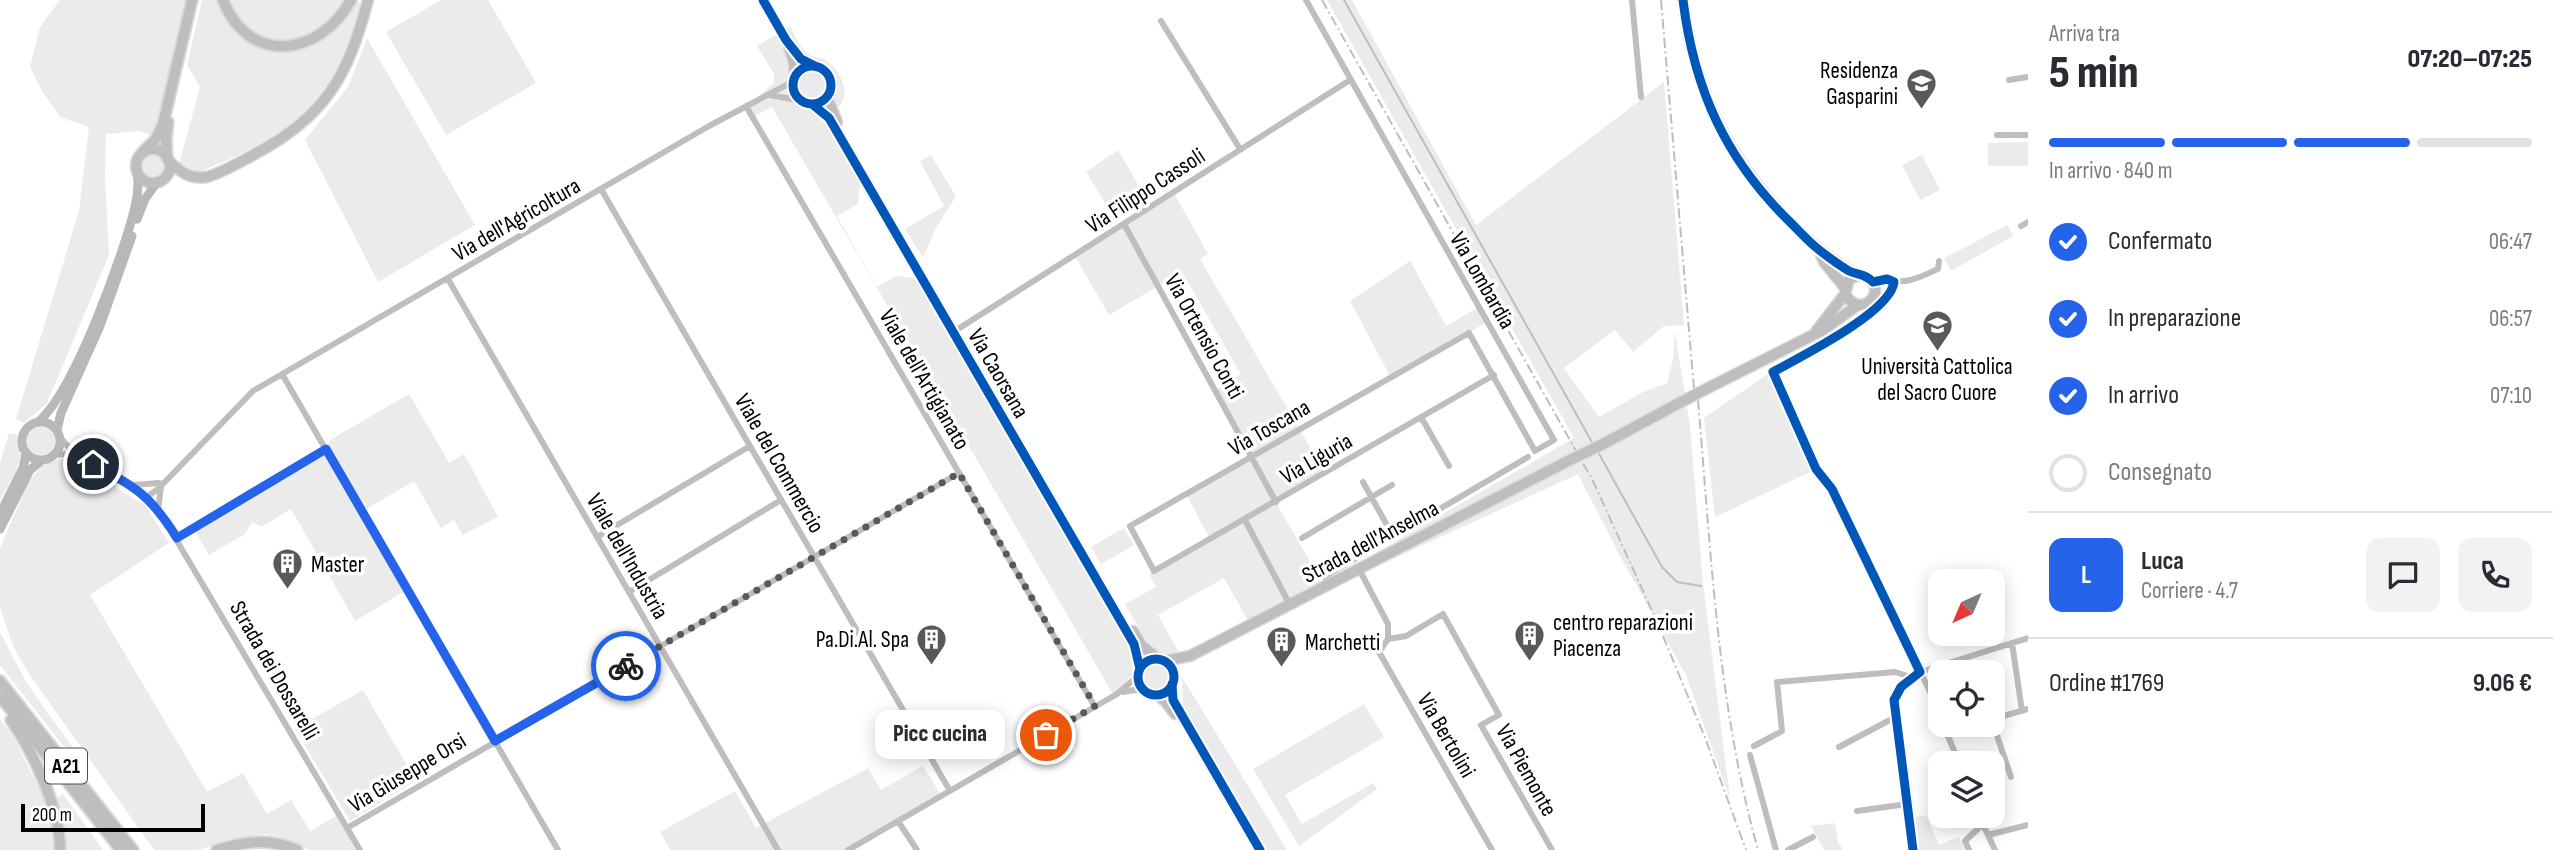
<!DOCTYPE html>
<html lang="it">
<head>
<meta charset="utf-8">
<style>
	:root { --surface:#fff; --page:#f2f2f3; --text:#2b2b33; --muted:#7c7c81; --line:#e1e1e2; --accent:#2563eb }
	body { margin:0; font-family:"Sofia Sans Condensed",sans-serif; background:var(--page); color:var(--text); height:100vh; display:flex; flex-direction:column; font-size:26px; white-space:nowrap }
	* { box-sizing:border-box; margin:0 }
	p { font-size:23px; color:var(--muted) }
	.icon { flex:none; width:38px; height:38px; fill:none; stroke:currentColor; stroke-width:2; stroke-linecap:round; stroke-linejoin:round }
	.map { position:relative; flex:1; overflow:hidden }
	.drawer { display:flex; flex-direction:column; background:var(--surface); width:525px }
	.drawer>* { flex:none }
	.needle { width:46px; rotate:224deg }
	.fabs { position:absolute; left:1928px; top:569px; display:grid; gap:14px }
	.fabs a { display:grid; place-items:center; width:77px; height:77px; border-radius:14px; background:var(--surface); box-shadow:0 4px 18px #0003; font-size:35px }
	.scale { position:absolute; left:21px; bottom:18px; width:184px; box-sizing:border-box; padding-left:7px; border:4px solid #000; border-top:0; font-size:19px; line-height:24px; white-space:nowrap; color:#000; -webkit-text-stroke:5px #fff; paint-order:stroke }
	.pin { position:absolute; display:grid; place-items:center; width:60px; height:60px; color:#fff; margin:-30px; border:4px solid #fff; border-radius:50%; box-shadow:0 2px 7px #0007 }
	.courier { position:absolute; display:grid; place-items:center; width:70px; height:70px; margin:-35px; border:5px solid #2563eb; border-radius:50%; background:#fff; color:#222; box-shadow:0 2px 9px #0007 }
	.bubble { position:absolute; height:49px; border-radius:14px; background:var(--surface); box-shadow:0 4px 18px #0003; font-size:23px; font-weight:800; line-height:49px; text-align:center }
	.head em { font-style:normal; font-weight:800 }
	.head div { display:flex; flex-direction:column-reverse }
	.head { display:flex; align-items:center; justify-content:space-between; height:119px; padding:0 21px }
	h1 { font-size:46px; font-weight:800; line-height:52px }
	.bar { display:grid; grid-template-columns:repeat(4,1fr); gap:10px 7px; align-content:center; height:84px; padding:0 21px }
	.bar i { height:9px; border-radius:5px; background:var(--line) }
	.bar .on { background:var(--accent) }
	.bar p { grid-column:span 4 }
	.line { display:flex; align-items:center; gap:18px; padding:0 21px; border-top:2px solid var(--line) }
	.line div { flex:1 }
	.round { display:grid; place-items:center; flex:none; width:74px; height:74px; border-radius:14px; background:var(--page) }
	ol { padding:0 21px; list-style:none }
	li { display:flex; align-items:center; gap:21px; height:77px }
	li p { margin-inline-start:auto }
	li .icon { padding:7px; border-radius:50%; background:var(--accent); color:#fff; stroke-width:4 }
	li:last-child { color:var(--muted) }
	li i { width:38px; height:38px; border:4px solid var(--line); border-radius:50% }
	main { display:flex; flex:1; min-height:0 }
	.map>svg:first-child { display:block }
</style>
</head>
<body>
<main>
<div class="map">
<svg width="2028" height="850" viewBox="0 0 2028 850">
	<rect width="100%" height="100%" fill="#fff"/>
	<!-- green -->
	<path fill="#ebebeb" d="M60 0H187L156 128 151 135 139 131 106 134 105 177 109 255 47 403 24 423 16 419 79 211 89 127 60 117 42 91 30 67 40 27Z
		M202 0H219L227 18 241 34 306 46 325 36 354 1 361 3C338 101 287 137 199 172L179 164 200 87 187 65Z
		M225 0H348L330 25 289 44 252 36Z
		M441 0H488L536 83 446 135 386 32Z
		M1327 0H1352L1476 225 1664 82 1684 325 1664 326 1633 352 1615 330 1564 368 1599 417 1643 392 1667 383 1673 359 1675 332 1690 426 1703 583 1730 799 1686 675 1619 554 1578 474 1371 569 1365 559 1574 438Z
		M790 26C795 35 800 49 808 54 812 57 818 57 823 59 836 65 849 86 843 100 840 109 831 113 823 118L860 181 858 204 837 216 877 287 896 276 916 278 1135 658C1137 675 1125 683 1113 694L772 107 753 117 746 107 774 83V74L757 46Z
		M367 38 475 225 378 282 305 140 348 87Z
		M2028 142V166H1988V143Z
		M1118 150 1141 190 1110 211 1086 172Z
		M140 167a13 13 0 1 1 26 0a13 13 0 1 1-26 0Z
		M931 155 956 196 936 228 923 258 905 229 944 206 920 161Z
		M1922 155 1940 190 1920 200 1902 165Z
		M1174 193 1208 254 1200 259 1325 473 1275 501 1323 584 1249 622 1224 578 1158 615 1182 658 1161 657 1150 647 1125 604 1156 587 1149 574 1210 539 1186 494 1251 457 1214 391 1241 374 1182 272 1109 315 1074 255Z
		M2008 225 2013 236 1951 271 1944 258Z
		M1410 261 1446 326 1479 307 1487 322 1391 378 1350 301Z
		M1769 373 1812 471 1715 517 1704 418Z
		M409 394 449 463 464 454 498 517 463 535 454 520 441 528 414 481 363 511 407 590 355 621 291 509 261 527 255 523H251L245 534 209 555 193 528 326 450 330 440Z
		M27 441a14 14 0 1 1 28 0a14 14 0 1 1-28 0Z
		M9 433 17 435C27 460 12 479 0 500V463Z
		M58 459 73 461 146 506 169 543 90 595 207 792 243 773 267 814 291 800 310 831 338 815 360 850H309L282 837 265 834 249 836 197 850H154L27 671 13 646 0 607V548L29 481 42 466Z
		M1124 528 1134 545 1101 564 1091 547Z
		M0 632 26 682 83 762 82 764 61 743 0 665Z
		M1141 677a15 15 0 1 1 30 0a15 15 0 1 1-30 0Z
		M1182 677 1287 850H1266L1183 708Z
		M363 690 416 781 350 821 295 729Z
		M1364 704 1384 737 1285 795 1302 824 1373 783 1377 789 1299 846 1253 769Z
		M0 719 14 738 51 813 55 850H0Z
		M923 766 941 795 848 850H670L660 832 735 791 756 828 868 768 881 790Z
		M63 794 103 850H63L53 800Z
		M1926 815 1939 845 1959 837 1965 850H1919L1915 817Z
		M1835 823 1838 842 1843 850H1824L1811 826Z"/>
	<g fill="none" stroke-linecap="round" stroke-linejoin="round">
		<!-- stream -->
		<path stroke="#bebebe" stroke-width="2" d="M1344 0 1593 444
			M1598 452 1662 567 1677 582 1701 586"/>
		<defs>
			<path id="primary" d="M763 0 786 40 801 59 816 67
				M1683 0C1695 98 1731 165 1802 234 1814 245 1843 270 1858 274 1895 283 1863 324 1845 294L1849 279 1859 275
				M789 47 794 63 795 77
				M793 85a19 19 0 1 1 38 0a19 19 0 1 1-38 0Z
				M827 97 837 122
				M812 104 829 118 1134 644 1140 669
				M136 166a17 17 0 1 1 34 0a17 17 0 1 1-34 0Z
				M168 160C179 171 190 180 207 177 224 172 240 162 255 154 326 116 348 76 368 0
				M1819 250 1824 262 1845 288
				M1817 330 1845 294
				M1710 387 1823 330 1858 305
				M1605 443 1683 401
				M1133 631 1142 646 1158 659
				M1138 677a18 18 0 1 1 36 0a18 18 0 1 1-36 0Z
				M1165 661 1190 656 1568 461
				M1172 684 1173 700 1260 850
				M1156 694 1165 701 1175 714"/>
			<path id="highway" d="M223 0C249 67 320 56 351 0
				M143 152 156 139 163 124 192 0
				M167 158 166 139 168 122
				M0 681 133 850
				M0 696 121 850
				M11 720C33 752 61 811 60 850
				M217 850C245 841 269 838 297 850"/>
		</defs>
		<!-- primary casing -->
		<use href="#primary" stroke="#dbdbdb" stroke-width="13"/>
		<!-- highway casing -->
		<use href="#highway" stroke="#dbdbdb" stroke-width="14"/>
		<!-- street -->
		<path stroke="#bebebe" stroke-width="6" d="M1306 0 1554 440 1535 451 1469 333 1130 526 1154 571 1494 375
			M1632 0 1641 97
			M1161 21 1240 149
			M2009 80 2028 77
			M770 95 802 101
			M746 106 1095 707
			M1997 135H2028
			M601 189 950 791
			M1124 224 1276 502
			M2021 226 2028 222
			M448 279 778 850
			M1873 282 1887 279C1903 286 1923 276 1938 269L1939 261
			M958 329 1350 80
			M282 374 558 850
			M1421 417 1449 466
			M61 438 73 453 132 485 158 509 360 850
			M56 455 73 453
			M1363 482 1393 536
			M133 485 159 483
			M147 497 158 489 253 391 709 126 794 81
			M158 509 161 487
			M1245 520 1290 605
			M597 537 750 446
			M177 538 326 449
			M1302 538 1392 485
			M1359 569 1388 624V639L1406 636 1443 614 1499 715 1481 725 1552 850
			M1324 577 1528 457
			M629 592 781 500
			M1388 639 1379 652 1492 850
			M2012 643 2022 711
			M1920 672 1929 689 1941 718
			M1123 692 1134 690 1146 691
			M1993 719 2028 709
			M1943 724 1959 763
			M1993 724 2011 777
			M1947 733 1975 724
			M1754 746 1782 731 1777 682 1895 672 1911 677
			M1839 747 1890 720H1896
			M1750 755 1776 850
			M1857 811 1907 804
			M1979 816 1995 850
			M898 821 917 850
			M347 828 959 473
			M1988 835 2028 825
			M848 850 1117 694 1138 676
			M1788 850 1813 837
			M1913 850 1895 709 1897 691 1920 672 2028 638
			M1969 850 1965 841 1983 824"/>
		<!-- secondary -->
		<path stroke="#b8b8b8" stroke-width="9" d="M137 219 145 199 157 182
			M22 441a19 19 0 1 1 38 0a19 19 0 1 1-38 0Z
			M38 422C74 392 123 256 135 207 138 195 139 183 137 170
			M57 430 61 413 100 326 132 236
			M0 514 23 468 26 454
			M0 529 30 470 41 461"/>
		<!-- primary -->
		<use href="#primary" stroke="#bebebe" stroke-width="10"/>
		<!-- highway -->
		<use href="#highway" stroke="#bebebe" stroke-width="10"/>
		<!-- rail -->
		<path stroke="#bebebe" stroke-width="2" stroke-dasharray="10 3.5 2 3.5" stroke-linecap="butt" d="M1322 0 1593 481 1658 624 1706 740 1746 850
			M1661 0 1694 389
			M1698 400C1711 551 1717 703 1758 850"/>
		<defs>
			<path id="primary-bridge" d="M1683 401 1710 387
				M1568 461 1605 443"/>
		</defs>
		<!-- primary-bridge casing -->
		<use href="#primary-bridge" stroke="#dbdbdb" stroke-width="13" stroke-linecap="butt"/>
		<!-- primary-bridge -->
		<use href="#primary-bridge" stroke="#bebebe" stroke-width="10"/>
		<defs>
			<path id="cycleway" d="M763 0 786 40 801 59 817 67
				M1683 0C1694 90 1726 160 1791 223 1800 232 1809 242 1818 249 1828 257 1839 265 1849 271 1858 275 1866 274 1873 282L1887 279 1894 282C1891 312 1800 357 1773 372L1816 469 1832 489 1920 672 1901 687 1894 700 1913 850
				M793 85a19 19 0 1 1 38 0a19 19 0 1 1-38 0Z
				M812 104 829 118 1134 644 1140 669
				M1138 677a18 18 0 1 1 36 0a18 18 0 1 1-36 0Z
				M1172 684 1173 700 1260 850"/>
		</defs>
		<!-- cycleway casing -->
		<use href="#cycleway" stroke="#fff" stroke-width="13"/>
		<!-- cycleway -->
		<use href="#cycleway" stroke="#0057b8" stroke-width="9"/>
	</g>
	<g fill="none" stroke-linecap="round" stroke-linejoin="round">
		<!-- done -->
		<path stroke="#595959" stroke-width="7" stroke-dasharray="0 12.6" d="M626 666 959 473 1095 706 1046 735"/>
		<!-- route -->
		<path stroke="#2563eb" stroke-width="9" d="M93 464C137 488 150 495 177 538L326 449 495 741 626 666"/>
	</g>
	<!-- icons -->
	<defs>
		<symbol id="university-pin" viewBox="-11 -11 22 30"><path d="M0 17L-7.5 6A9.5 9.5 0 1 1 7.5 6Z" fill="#595959" stroke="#fff"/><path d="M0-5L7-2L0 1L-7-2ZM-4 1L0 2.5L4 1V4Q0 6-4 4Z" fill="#fff"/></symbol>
		<symbol id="building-pin" viewBox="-11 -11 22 30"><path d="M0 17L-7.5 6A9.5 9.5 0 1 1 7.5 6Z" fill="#595959" stroke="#fff"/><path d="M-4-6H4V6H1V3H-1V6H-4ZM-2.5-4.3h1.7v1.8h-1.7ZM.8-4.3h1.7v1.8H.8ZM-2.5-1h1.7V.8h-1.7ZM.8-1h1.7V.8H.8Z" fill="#fff"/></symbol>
	</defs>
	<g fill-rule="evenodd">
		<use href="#university-pin" x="1904" y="66" width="35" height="47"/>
		<use href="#university-pin" x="1920" y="308" width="35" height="47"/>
		<use href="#building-pin" x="270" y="546" width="35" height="47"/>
		<use href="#building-pin" x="1512" y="618" width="35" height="47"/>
		<use href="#building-pin" x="914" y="622" width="35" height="47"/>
		<use href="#building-pin" x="1264" y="624" width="35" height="47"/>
	</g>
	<g text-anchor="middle" stroke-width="7" stroke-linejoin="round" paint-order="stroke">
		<!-- shield labels -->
		<rect fill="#fff" stroke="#4c4c4c" stroke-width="2" x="45" y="748.5" width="42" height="35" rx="5"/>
		<g font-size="21" font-weight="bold" fill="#000">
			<text x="66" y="773">A21</text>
		</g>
		<!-- poi labels -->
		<g font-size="23" fill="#000" stroke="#fff" text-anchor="start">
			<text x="1898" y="78" text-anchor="end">Residenza<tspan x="1898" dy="26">Gasparini</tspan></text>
			<text x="1937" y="374" text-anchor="middle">Università Cattolica<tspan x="1937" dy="26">del Sacro Cuore</tspan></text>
			<text x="311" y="572">Master</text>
			<text x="1553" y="630">centro reparazioni<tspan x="1553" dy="26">Piacenza</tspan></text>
			<text x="909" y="647" text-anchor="end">Pa.Di.Al. Spa</text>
			<text x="1305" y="650">Marchetti</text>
		</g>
		<!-- street labels -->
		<g font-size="23" fill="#000" stroke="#fff">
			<text transform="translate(1145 190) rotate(-33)" y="8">Via Filippo Cassoli</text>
			<text transform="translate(516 219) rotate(-30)" y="8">Via dell'Agricoltura</text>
			<text transform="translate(1483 280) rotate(60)" y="8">Via Lombardia</text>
			<text transform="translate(1205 336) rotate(61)" y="8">Via Ortensio Conti</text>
			<text transform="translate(999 373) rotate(60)" y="8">Via Caorsana</text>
			<text transform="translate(925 379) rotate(60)" y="8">Viale dell'Artigianato</text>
			<text transform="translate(1269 427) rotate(-30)" y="8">Via Toscana</text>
			<text transform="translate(1316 458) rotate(-30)" y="8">Via Liguria</text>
			<text transform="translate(780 463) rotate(60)" y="8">Viale del Commercio</text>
			<text transform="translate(1370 541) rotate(-28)" y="8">Strada dell'Anselma</text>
			<text transform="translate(628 556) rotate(60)" y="8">Viale dell'Industria</text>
			<text transform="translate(275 670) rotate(60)" y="8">Strada dei Dossarelli</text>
			<text transform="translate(1447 735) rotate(60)" y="8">Via Bertolini</text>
			<text transform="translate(1527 770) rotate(61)" y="8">Via Piemonte</text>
			<text transform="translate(407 772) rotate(-31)" y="8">Via Giuseppe Orsi</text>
		</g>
	</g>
</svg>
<div class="fabs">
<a><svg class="needle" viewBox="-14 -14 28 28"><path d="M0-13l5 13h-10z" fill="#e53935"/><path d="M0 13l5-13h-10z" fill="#7c7c81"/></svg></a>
<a><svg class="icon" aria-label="locate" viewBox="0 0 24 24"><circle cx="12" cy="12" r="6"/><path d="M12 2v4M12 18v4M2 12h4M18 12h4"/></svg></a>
<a><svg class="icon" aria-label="layers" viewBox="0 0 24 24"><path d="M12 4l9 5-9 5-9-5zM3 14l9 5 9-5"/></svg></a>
</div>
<div class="scale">200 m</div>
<div class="pin" style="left:1046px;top:735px;background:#ea580c"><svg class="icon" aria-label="bag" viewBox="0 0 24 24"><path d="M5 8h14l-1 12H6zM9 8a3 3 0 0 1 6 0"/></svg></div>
<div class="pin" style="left:93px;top:464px;background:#1f2937"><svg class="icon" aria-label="home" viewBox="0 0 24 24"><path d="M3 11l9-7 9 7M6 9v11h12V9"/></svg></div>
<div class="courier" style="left:626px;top:666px"><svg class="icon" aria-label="bike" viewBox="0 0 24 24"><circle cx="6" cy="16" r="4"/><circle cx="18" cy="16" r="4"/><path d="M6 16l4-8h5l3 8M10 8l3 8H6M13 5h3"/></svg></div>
<div class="bubble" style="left:875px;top:710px;width:130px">Picc cucina</div>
</div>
<section class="drawer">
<div class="head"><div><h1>5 min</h1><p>Arriva tra</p></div><em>07:20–07:25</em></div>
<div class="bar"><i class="on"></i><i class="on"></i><i class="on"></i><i></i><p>In arrivo · 840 m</p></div>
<ol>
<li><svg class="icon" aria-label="check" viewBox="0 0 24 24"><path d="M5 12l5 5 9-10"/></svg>Confermato<p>06:47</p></li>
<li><svg class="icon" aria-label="check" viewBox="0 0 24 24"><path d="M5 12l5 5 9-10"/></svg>In preparazione<p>06:57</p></li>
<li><svg class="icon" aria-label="check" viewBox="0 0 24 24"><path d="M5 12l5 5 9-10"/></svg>In arrivo<p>07:10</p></li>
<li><i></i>Consegnato</li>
</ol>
<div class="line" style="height:126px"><b class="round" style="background:var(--accent);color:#fff">L</b><div><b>Luca</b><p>Corriere · 4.7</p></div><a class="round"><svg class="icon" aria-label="chat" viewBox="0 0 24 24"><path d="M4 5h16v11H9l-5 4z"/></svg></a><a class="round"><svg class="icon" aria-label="phone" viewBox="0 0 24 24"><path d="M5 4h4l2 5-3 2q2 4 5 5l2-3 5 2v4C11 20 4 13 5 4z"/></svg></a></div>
<div class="line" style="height:91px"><div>Ordine #1769</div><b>9.06 €</b></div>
</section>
</main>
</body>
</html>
